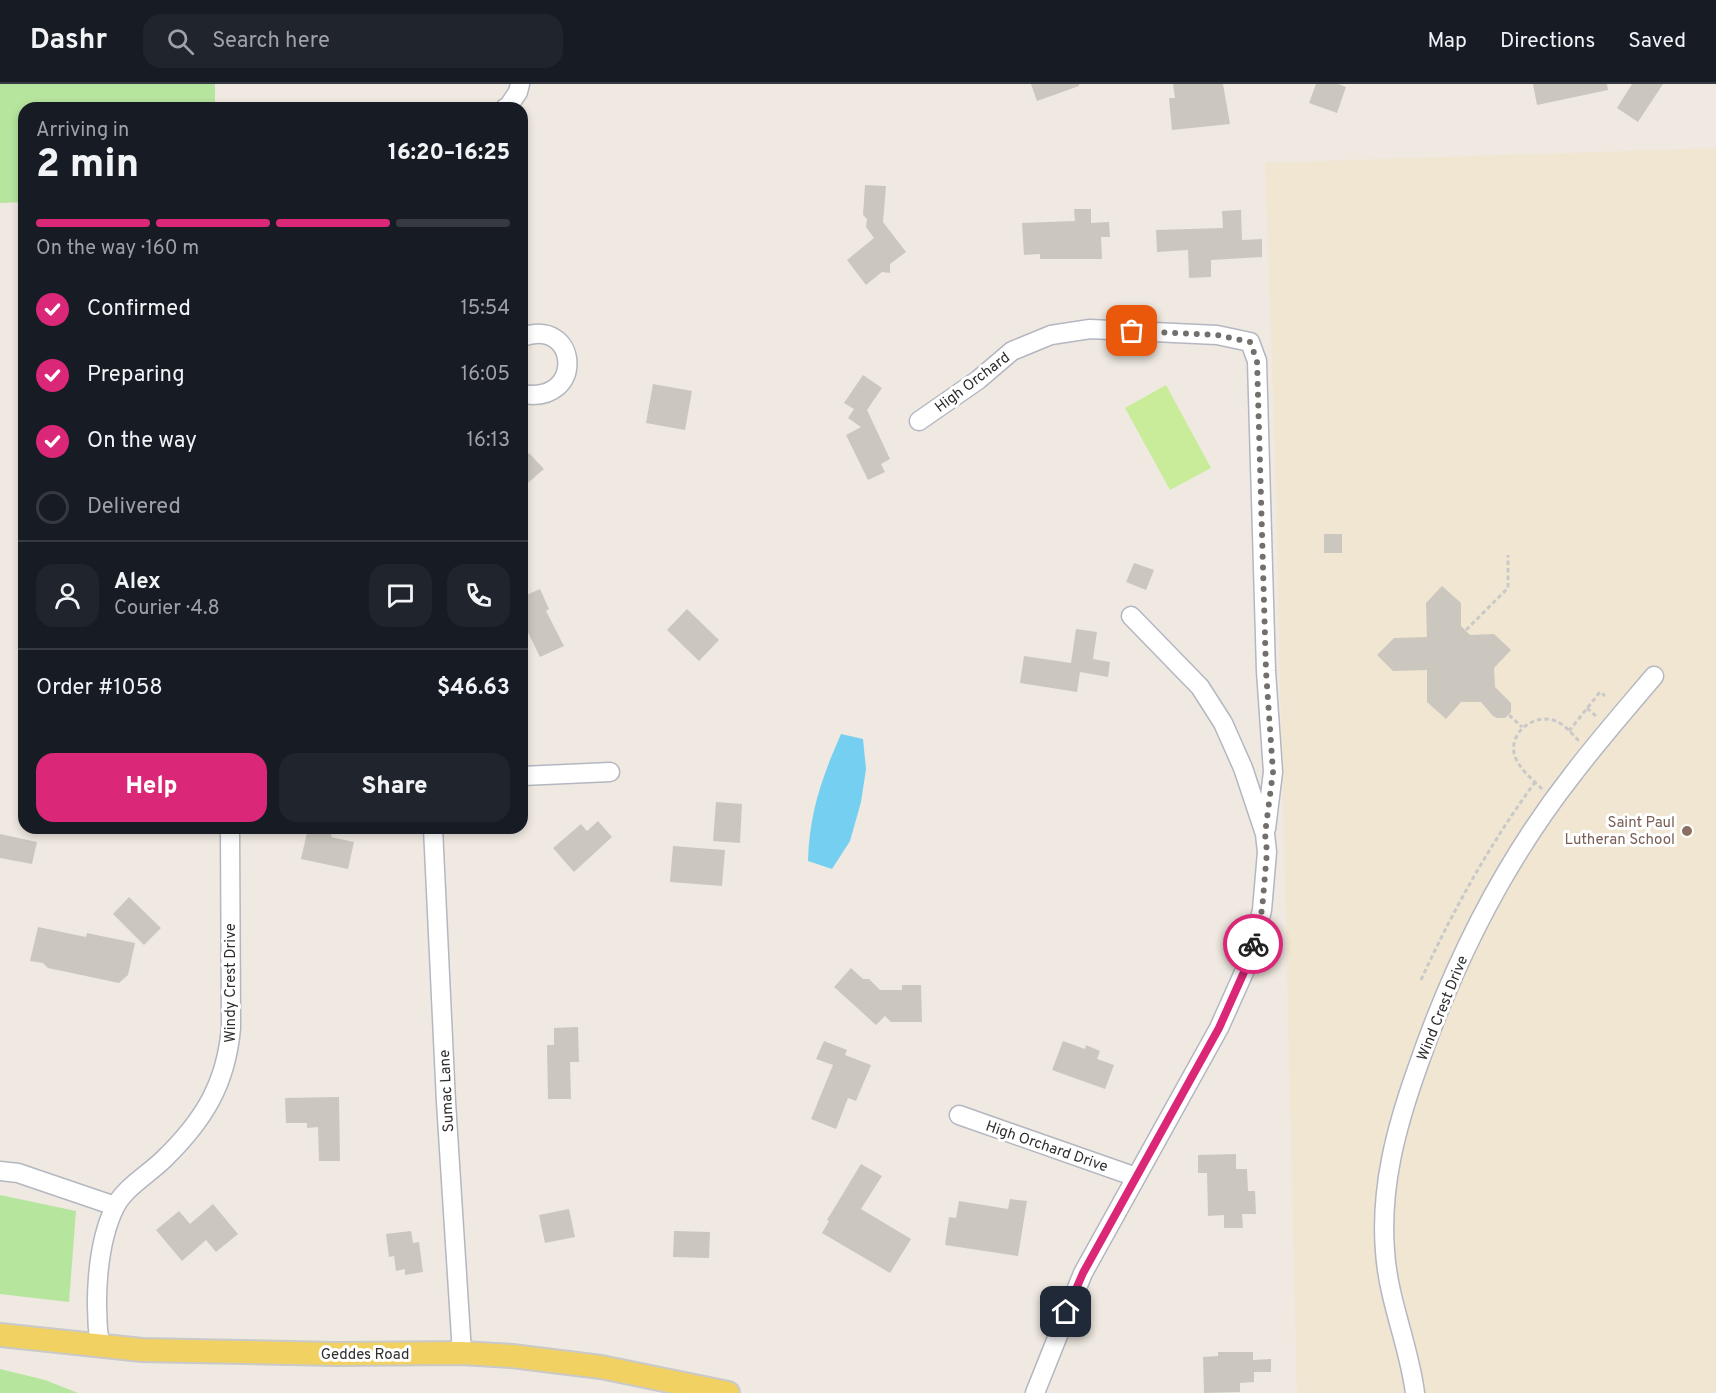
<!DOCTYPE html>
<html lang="en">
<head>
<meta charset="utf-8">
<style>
	:root { --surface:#171b24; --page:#20242c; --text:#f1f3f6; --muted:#9ea1a6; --line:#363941; --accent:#db2777 }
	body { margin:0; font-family:Overpass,sans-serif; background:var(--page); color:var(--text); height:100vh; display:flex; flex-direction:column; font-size:22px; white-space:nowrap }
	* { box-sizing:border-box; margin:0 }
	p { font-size:20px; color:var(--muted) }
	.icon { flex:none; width:33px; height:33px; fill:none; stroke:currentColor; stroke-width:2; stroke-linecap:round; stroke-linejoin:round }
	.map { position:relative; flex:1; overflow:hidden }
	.panel { position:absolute; left:18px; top:18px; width:510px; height:732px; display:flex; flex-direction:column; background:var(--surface); border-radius:18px; box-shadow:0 3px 9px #0003 }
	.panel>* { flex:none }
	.pin { position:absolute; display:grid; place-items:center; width:51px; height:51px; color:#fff; margin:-26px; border-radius:12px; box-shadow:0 3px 9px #0006 }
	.courier { position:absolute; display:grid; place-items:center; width:60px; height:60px; margin:-30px; border:4px solid #db2777; border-radius:50%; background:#fff; color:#222; box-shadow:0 2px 8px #0007 }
	.overview em { font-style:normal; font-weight:800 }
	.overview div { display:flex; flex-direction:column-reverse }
	.overview { display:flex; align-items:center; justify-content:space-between; height:102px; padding:0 18px }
	h1 { font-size:39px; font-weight:800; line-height:45px }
	.bar { display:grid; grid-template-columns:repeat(4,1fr); gap:9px 6px; align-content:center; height:72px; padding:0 18px }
	.bar i { height:8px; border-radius:4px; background:var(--line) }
	.bar .on { background:var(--accent) }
	.bar p { grid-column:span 4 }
	.line { display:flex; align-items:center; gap:15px; padding:0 18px; border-top:2px solid var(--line) }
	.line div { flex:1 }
	.round { display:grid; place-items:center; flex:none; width:63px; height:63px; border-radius:18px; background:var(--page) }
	ol { padding:0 18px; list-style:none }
	li { display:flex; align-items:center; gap:18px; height:66px }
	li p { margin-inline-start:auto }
	li .icon { padding:6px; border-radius:50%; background:var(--accent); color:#fff; stroke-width:4 }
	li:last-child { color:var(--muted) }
	li i { width:33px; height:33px; border:3px solid var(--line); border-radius:50% }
	.button { display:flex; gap:12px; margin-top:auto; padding:12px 18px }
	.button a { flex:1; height:69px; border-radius:18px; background:var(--accent); color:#fff; font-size:24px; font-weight:800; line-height:69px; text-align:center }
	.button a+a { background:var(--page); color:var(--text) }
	header { display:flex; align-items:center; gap:36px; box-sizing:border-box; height:84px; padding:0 30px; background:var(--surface); border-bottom:2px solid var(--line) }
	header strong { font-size:28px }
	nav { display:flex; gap:33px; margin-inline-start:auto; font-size:21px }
	.search { width:420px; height:54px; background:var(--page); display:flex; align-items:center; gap:15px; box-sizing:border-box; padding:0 21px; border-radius:18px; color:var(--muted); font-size:22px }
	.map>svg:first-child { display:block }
</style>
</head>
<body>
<header>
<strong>Dashr</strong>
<div class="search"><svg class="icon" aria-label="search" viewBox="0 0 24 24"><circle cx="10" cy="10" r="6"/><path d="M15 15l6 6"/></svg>Search here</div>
<nav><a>Map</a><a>Directions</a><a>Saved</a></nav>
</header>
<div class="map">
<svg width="1716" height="1309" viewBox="0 0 1716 1309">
	<rect width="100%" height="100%" fill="#efe9e1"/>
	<!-- education -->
	<path fill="#f0e6d1" d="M1716 64V1309H1297L1274 335 1265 79Z"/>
	<!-- green -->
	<path fill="#b6e59e" d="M0 0H215V24H24V118L0 119Z
		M0 1111 76 1127 69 1218 0 1210Z
		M0 1285 45 1296 78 1309H0Z"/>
	<!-- pitch -->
	<path fill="#c9ec9a" d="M1166 301 1211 384 1170 406 1125 324Z"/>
	<!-- water -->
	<path fill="#75cff0" d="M841 650 863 655 866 685 861 718 850 757 832 785 808 777C809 730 822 693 841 650Z"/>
	<!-- building -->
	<path fill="#cbc7bf" d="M1031 0H1079V2L1037 17Z
		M1173 0H1223L1230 40 1172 46 1169 14H1175Z
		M1316 0H1338L1346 3 1337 29 1309 19Z
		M1533 0H1607L1608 6 1537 21Z
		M1632 0H1663L1638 38 1617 24Z
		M865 101 886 102 883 138 906 168 890 180V189L882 188 866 201 847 176 874 154 866 143 867 135 863 131Z
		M1074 125H1091V139L1109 138 1110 153H1101L1102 175H1040V170L1024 171 1022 139 1075 137Z
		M1241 126 1242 156 1262 155V173L1211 176V193L1189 194 1188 166 1157 168 1156 146 1223 144 1222 127Z
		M863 291 882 304 867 326 890 375 881 380 885 388 868 396 846 351 861 343 848 334 854 325 844 319Z
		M653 300 692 307 685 346 646 339Z
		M529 369 544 385 522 404V375Z
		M1324 450H1342V469H1324Z
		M1134 479 1154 486 1146 506 1126 498Z
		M1442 502 1461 519V542L1470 551 1494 550 1511 566 1494 584 1495 603 1511 619V628L1505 634H1497L1493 632 1481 618H1461L1446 635 1427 618V586L1393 587 1377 571 1394 554 1427 553 1426 519Z
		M540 505 549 525 546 527 564 562 540 573 522 536V513Z
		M687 525 719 556 699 577 667 546Z
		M1076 545 1097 548 1093 575 1110 578 1108 593 1080 588 1077 608 1020 599 1024 572 1071 579Z
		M716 718 742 720 740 759 713 757Z
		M598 737 612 753 574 788 553 764 581 740 587 747Z
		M308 744H333L331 753 354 758 348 785 301 775Z
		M0 750 37 758 32 780 0 774Z
		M673 762 725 766 722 802 670 798Z
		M129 813 161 844 144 861 113 830Z
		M38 843 86 853 87 849 135 859 128 891 119 899 48 884 43 879 30 877Z
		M851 884 863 895H869L880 906H902V901H921L922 938H891L885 932 876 941 834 903Z
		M578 943 579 978H570L571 1015H548L547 961H554V944Z
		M824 957 847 966 845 971 871 981 856 1017 848 1014 836 1045 811 1035 833 981 816 975Z
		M1063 957 1085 965 1086 961 1100 967 1097 975 1114 981 1105 1005 1052 986Z
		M339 1013 340 1077H319L318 1043 307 1044V1039H286L285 1014Z
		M1236 1070V1085H1247L1248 1107H1255L1256 1130H1242L1243 1144H1224V1131L1208 1132 1207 1089H1198V1071Z
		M861 1080 882 1092 861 1125 911 1155 890 1189 822 1149 829 1137 827 1136Z
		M1010 1115 1027 1117 1018 1172 945 1161 949 1133 956 1134 959 1117 1008 1125Z
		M213 1120 238 1150 216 1168 206 1156 182 1177 156 1146 179 1127 190 1140Z
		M569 1125 575 1153 545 1159 539 1131Z
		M411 1147 413 1159 419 1158 423 1188 405 1191V1185L396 1187 394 1172 389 1173 386 1150Z
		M674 1147 710 1148 709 1174 673 1173Z
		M1218 1268H1253V1276L1271 1275V1288H1254V1298L1240 1299V1308L1204 1309 1203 1273 1218 1272Z"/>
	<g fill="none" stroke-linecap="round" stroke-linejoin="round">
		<defs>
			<path id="minor" d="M505 24 508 23 518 8 520 0
				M522 253C579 232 586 321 522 310
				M919 337 978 296 1012 267 1051 251 1090 245 1217 251 1250 258 1257 277 1266 587 1273 688 1266 745
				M522 692 610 688
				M433 744 446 1018 462 1269
				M959 1031 1136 1093
				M0 1087 18 1089 115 1122
				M100 1263C94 1222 96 1161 115 1123 124 1104 149 1090 164 1075 204 1036 226 1000 231 944L230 744
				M1035 1309 1083 1189 1219 944 1249 877 1262 826 1267 768 1265 750 1243 684 1223 639 1200 603 1131 532
				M1415 1309C1409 1261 1388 1216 1385 1167 1380 1104 1396 1044 1417 985 1453 880 1504 778 1573 690 1599 656 1627 624 1654 592"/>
			<path id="major" d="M0 1251 142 1266 336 1270 462 1269 512 1272 601 1283 728 1309"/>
		</defs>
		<!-- minor casing -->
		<use href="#minor" stroke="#b4b7c1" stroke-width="21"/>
		<!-- major casing -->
		<use href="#major" stroke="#c9c9c9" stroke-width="26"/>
		<!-- path -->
		<path stroke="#c9c9c9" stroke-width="3" stroke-dasharray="4.5 3" stroke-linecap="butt" d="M1466 546 1508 504V471
			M1587 624 1597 633
			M1509 631 1522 643
			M1569 647 1600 608 1605 612
			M1542 705C1532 695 1517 683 1514 669 1510 645 1538 628 1558 638 1566 642 1573 651 1579 657
			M1421 896C1453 826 1490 760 1535 698"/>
		<!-- minor -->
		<use href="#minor" stroke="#fff" stroke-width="18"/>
		<!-- major -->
		<use href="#major" stroke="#f2d163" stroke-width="22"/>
	</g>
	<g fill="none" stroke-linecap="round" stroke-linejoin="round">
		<!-- done -->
		<path stroke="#726f6d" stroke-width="6" stroke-dasharray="0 10.8" d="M1132 247 1217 251 1250 258 1257 277 1266 587 1273 688 1265 750 1267 768 1262 826 1253 860"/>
		<!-- route -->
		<path stroke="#db2777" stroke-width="8" d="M1066 1228 1083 1189 1219 944 1249 877 1253 860"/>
	</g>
	<!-- markers -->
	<circle fill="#8d6e63" stroke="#fff" stroke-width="2" cx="1687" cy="747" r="6"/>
	<g text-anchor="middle" stroke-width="6" stroke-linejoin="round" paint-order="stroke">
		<!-- street labels -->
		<g font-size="15" fill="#2e2e2e" stroke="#fff">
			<text transform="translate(972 298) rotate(-37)" y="5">High Orchard</text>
			<text transform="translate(230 899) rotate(-90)" y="5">Windy Crest Drive</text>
			<text transform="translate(1442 924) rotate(-68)" y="5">Wind Crest Drive</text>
			<text transform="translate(446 1007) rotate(-93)" y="5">Sumac Lane</text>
			<text transform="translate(1047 1062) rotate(19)" y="5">High Orchard Drive</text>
			<text x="365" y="1275">Geddes Road</text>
		</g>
		<!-- education labels -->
		<g font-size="15" fill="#785e54" stroke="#fff" text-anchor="end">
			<text x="1675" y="743">Saint Paul<tspan x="1675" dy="17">Lutheran School</tspan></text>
		</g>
	</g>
</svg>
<div class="pin" style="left:1132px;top:247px;background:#ea580c"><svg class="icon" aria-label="bag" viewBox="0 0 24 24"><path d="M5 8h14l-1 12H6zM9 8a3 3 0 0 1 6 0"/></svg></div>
<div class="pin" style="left:1066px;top:1228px;background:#1f2937"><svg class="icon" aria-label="home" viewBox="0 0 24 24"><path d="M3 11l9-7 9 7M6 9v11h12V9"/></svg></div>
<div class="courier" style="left:1253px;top:860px"><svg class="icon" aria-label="bike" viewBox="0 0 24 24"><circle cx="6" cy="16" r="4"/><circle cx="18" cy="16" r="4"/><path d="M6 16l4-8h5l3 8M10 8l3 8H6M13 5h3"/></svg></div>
<section class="panel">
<div class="overview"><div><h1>2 min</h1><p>Arriving in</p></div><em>16:20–16:25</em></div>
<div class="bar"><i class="on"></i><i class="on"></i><i class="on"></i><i></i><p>On the way · 160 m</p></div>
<ol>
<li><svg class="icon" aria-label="check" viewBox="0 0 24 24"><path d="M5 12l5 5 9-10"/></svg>Confirmed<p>15:54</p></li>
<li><svg class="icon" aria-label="check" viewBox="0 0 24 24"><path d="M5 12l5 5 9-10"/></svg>Preparing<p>16:05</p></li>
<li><svg class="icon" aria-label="check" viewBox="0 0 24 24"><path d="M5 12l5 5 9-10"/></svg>On the way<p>16:13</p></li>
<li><i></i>Delivered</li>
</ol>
<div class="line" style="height:108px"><a class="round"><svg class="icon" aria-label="person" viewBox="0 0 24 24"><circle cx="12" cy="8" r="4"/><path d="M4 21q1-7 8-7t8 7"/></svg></a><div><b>Alex</b><p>Courier · 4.8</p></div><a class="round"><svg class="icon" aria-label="chat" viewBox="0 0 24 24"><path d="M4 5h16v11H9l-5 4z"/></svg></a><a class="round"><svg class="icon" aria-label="phone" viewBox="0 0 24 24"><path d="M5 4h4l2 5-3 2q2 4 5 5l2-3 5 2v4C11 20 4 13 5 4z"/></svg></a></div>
<div class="line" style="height:78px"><div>Order #1058</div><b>$46.63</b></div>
<div class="button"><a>Help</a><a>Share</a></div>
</section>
</div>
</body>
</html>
